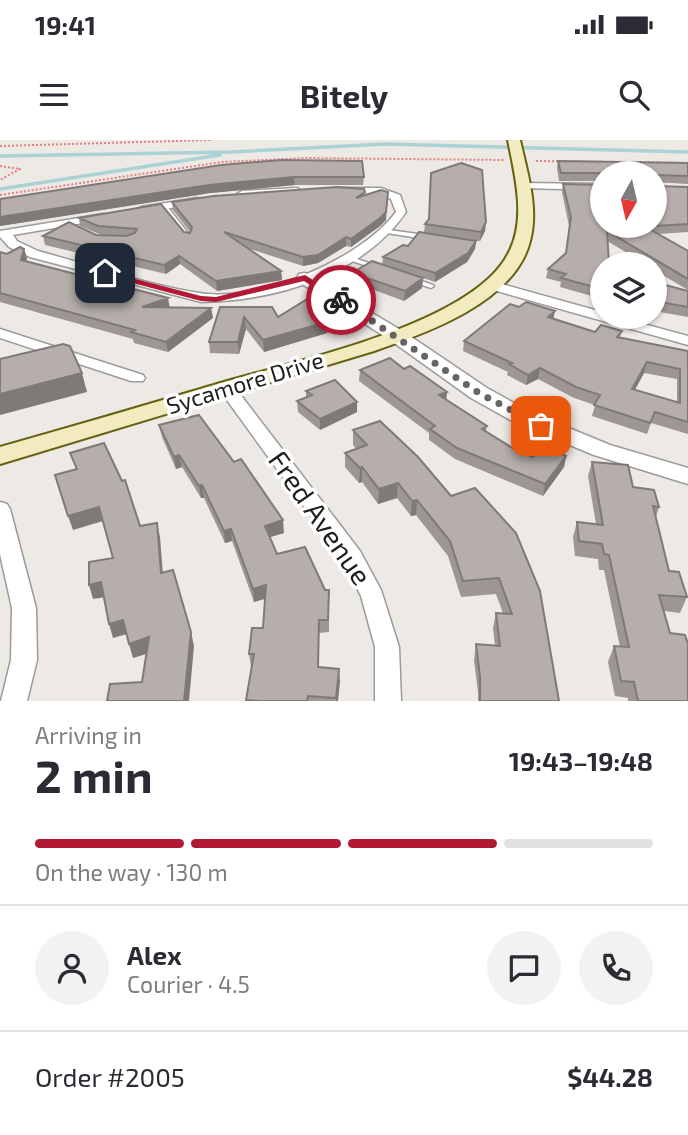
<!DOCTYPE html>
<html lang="en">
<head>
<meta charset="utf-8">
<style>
	:root { --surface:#fff; --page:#f2f2f3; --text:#2b2b33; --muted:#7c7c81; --line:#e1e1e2; --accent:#b21934 }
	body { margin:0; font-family:"Exo 2",sans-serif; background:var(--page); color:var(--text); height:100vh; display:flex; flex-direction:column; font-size:26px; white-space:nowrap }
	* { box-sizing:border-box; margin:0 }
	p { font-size:23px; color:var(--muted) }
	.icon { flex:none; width:38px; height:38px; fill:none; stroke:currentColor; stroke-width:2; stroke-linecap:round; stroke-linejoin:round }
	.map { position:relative; height:561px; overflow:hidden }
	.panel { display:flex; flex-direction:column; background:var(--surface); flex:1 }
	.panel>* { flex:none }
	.needle { width:46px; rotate:188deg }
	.fabs { position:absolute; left:590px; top:21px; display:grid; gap:14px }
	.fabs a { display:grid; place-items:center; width:77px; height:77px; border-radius:50%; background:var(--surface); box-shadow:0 2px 5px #0004; font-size:35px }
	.pin { position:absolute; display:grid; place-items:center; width:60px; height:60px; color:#fff; margin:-30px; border-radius:14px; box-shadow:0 4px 10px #0006 }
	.courier { position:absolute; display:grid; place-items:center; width:70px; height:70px; margin:-35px; border:5px solid #b21934; border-radius:50%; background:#fff; color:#222; box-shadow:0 2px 9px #0007 }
	.overview em { font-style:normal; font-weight:700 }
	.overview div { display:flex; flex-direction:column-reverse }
	.overview { display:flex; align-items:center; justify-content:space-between; height:119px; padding:0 35px }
	h1 { font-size:46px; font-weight:700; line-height:52px }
	.bar { display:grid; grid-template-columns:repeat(4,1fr); gap:10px 7px; align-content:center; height:84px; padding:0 35px }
	.bar i { height:9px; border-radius:5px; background:var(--line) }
	.bar .on { background:var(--accent) }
	.bar p { grid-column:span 4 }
	.line { display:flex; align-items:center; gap:18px; padding:0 35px; border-top:2px solid var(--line) }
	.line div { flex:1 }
	.round { display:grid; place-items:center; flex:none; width:74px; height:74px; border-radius:37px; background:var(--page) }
	.status { display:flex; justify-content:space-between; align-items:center; height:49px; padding:0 35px; background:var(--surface); direction:ltr }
	.status svg { height:19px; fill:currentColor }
	header { display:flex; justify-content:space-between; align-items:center; height:91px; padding:0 35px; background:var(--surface); font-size:32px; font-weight:700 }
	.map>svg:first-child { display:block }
</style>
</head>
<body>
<div class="status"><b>19:41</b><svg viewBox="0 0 49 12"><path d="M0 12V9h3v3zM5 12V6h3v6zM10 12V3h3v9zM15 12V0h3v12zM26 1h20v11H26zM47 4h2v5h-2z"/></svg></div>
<header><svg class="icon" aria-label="menu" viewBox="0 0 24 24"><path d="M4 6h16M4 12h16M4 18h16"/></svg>Bitely<svg class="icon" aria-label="search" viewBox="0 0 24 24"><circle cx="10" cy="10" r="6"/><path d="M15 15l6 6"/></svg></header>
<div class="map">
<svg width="688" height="561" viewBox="0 0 688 561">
	<rect width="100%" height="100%" fill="#ede9e5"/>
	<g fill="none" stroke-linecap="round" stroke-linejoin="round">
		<!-- stream -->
		<path stroke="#abd3d6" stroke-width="3.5" d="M0 16 231 12 385 4 688 12
			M0 49 220 15"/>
		<defs>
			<path id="service" d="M162 65H166L191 97V99H187L162 67Z
				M389 90 425 95 428 97 425 99 387 93 386 92Z
				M351 117 378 126 379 127 376 129 349 120V118Z
				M412 138 433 145 434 146 431 148 410 141 409 140Z"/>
			<path id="minor" d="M518 43 602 44V50L522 48 518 47Z
				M297 48 302 51 301 53 242 57 237 54 242 51Z
				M339 48H381L400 55 406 72C363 135 275 161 201 162L30 117 9 107 0 97V91L103 74 107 75V79L13 95 17 101 38 111C90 125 147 145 199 153 258 163 362 119 396 72L391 59 380 54 343 53 339 52Z
				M197 58 201 59V63L141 73 136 70 141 67Z
				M491 141 602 172V177H618L688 196V205L486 148V142Z
				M0 189 143 235 145 238 143 241H131L0 198Z
				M227 244 233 245 360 411 381 450 399 507 401 561H375V507L361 456 344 422 219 249Z
				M0 362 7 364 10 369 36 468 37 520 27 561H1L11 520 12 468 0 414Z"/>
			<path id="tertiary" d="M305 133 404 192 487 248 530 272 610 305 688 328V344L594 315 514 282 471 258 390 200 299 142 297 138 299 134Z"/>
			<path id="secondary" d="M508 0H520C527 32 539 68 530 101 515 162 427 193 374 211L0 324V307C75 286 149 264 224 242 296 221 472 184 508 114 527 80 515 36 508 0Z"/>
		</defs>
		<!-- service casing -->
		<use href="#service" stroke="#9b9b9b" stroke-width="3"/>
		<!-- minor casing -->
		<use href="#minor" stroke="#9b9b9b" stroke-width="3"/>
		<!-- tertiary casing -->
		<use href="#tertiary" stroke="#9b9b9b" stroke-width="3"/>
		<!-- secondary casing -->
		<use href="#secondary" stroke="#676213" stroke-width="4"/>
		<!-- path -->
		<path stroke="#e87c83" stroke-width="2" stroke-dasharray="2 2" stroke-linecap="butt" d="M0 6 212 0
			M536 21 688 23
			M0 26 20 29 0 40
			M0 55 222 22 306 18 504 20"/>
		<!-- service -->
		<use href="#service" fill="#fff" fill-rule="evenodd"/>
		<!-- minor -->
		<use href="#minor" fill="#fff" fill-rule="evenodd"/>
		<!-- tertiary -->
		<use href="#tertiary" fill="#fff" fill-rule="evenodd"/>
		<!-- secondary -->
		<use href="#secondary" fill="#f1ebbf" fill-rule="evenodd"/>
	</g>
	<!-- wall -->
	<path fill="#9d9693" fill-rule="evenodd" d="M558 21 688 23V44L654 42V33H602V41H559L557 28Z
		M221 25 364 37 363 45H295L210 53 0 86V59Z
		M563 44 688 47V92L658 94 688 111V150L654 130V124H646L607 101 602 124V159L560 147 561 142 546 138 548 129 566 113 569 86 562 52Z
		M364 55 386 80 380 86 351 107 346 106 318 123 303 126 247 108 281 131 282 140 217 151 180 124 166 134 45 105 43 96 109 95 99 94 80 86 79 78 190 93V92L173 70 172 62Z
		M425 84 485 91 480 101 424 93Z
		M476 101 475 109 467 122 435 142 423 138 422 148 404 161 352 142V133L382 125 383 117 408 106Z
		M24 109 27 118 26 122 170 167 211 168 213 178 168 212 134 203 133 199 0 162V112L7 114Z
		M654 142 688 151V177L654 171Z
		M220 167 278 177 344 180 327 187V193L264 212 246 189 239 214 210 213 209 202Z
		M519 167 555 171 553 179 595 192 622 191 620 197 688 211V294L651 283 647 294 592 276 595 265 574 258 538 239 526 245 507 235 508 232 463 211 464 201ZM644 233 677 239V262L635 250Z
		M404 229 447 252 446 260 487 286 486 292 514 309 533 317 566 316 564 327 543 356 455 319 429 300V293L359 241 360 230Z
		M306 251 357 272 320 290 298 272 297 261 306 257Z
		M159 285 284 393 270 397 277 414 325 450H329V492L319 493V527L339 529 338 561H246L252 527H251L249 514 263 488 265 458 254 462 232 401 225 403 204 358H201L182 327 176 329 162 297Z
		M353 290 451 356 475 348 559 561H478V552L474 520 476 504 495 506 493 488 496 473H503L496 454 461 457 448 416 416 375 411 376 397 358 378 364 362 342 359 343 345 327V313L356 309 353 305Z
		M592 322 633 347 659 367 656 377 669 431 687 457 680 473 664 471 688 561H628V558L615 556 608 522 614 506 620 507 604 430H599L598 419 575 416 573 397 577 382 596 384 588 336Z"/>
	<!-- shaded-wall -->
	<path fill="#7f7a78" d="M294 37 295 45 210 53 0 86V77L209 45Z
		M388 52 386 80 380 86 351 107V99Z
		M486 82 485 91 480 101 481 92Z
		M346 97V106L318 123 303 126V117Z
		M476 101 475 109 467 122 435 142V133Z
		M24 109 27 118 24 130 21 120Z
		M179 116 180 124 166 134 164 125Z
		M281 131 282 140 217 151 216 141Z
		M423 138 422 148 404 161 405 151Z
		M168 158 170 169 142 167Z
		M211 168 213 178 168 212 166 202Z
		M344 168V180L327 187V193L264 212 263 200Z
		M555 171 553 180 548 177Z
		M244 177 246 189 239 214 238 202Z
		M647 222 644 233 629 260 632 249Z
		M540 228 538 239 526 245 528 235Z
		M82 233 87 252 0 275V254Z
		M447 252 446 262 439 255Z
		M357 262V272L320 290V279Z
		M179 315 182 327 176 329 174 317Z
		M566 316 564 327 543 356 545 344Z
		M362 327V342L359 343 360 328Z
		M398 343 397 358 378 364 379 349Z
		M202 345 204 358H201L199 346Z
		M417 360 416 375 411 376 412 361Z
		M99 367 103 381 73 390 68 376Z
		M283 380 284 393 267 398 265 386Z
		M157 383 160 397 164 448 161 433Z
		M231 389 232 401 225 403 224 391Z
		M101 442 106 457 93 459 89 445Z
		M266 445 268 458 254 462 253 449Z
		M123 480 127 494 113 498 109 484Z
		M191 492 194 506 189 561H184Z
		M149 497 153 512 133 518 129 504Z
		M339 529 340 542 338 561H336Z"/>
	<!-- building -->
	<path fill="#b6aeab" stroke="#7f7a78" stroke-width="2" fill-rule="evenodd" d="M281 20 362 21 364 37H294L209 45 0 77V59L221 25Z
		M558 21 688 23V36L656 35 654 40V33H561Z
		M461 23 482 30 486 82 481 92 425 84 429 79 431 33Z
		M563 44 602 45V86H654H644L688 111V139L607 91 609 124H602V149L561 138 566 134 548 129 566 113 571 77Z
		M654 44 656 46 688 47V84L654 86Z
		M337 47 364 49 365 52 356 58 381 50 388 52 386 72 380 78 351 99 346 97 318 115 303 117 224 92 281 131 216 141 179 116 164 125 43 96 69 82 96 95 126 96 135 93 137 89 98 86 79 78 161 64 184 92 190 93 192 87 172 62 214 56Z
		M419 92 476 101 468 113 435 133 383 117 403 105 408 106Z
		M20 107 24 109 21 120 168 158 142 167 211 168 166 202 131 192 135 190 0 153V112L7 114Z
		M372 121 423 138 405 151 352 133Z
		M654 142 688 151V167L654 161Z
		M317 153 344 168 321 178 327 182 263 200 244 177 238 202H209L220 167H272L278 177Z
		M526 162 555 171 548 177 595 192 601 185 622 191 617 197 688 211V282L655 272 650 283 594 265 600 255 576 247 540 228 528 235 509 224 512 223 464 201 510 164 519 167ZM647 222 680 229V263L632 249Z
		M63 204 70 206 82 233 0 254V219Z
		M390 218 404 229 410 226 447 252 439 255 487 286 482 289 514 309 533 317 542 306 566 316 545 344 457 308 430 289 435 286 360 230Z
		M335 240 357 262 320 279 297 261 312 255 306 251Z
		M199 275 234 322 241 319 283 380 265 386 277 414 305 407 325 450H329L328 480H319L318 527 339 529 336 558 308 556 307 561H261L246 560 254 514H249L252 488H263L266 445 253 449 231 389 224 391 202 345 199 346 179 315 174 317 159 285Z
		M380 281 418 317 451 356 475 348 516 393 540 451 559 561H480V537L476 504 500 506 496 473 512 474 499 438 463 441 450 401 417 360 412 361 398 343 379 349 362 327 360 328 345 313 367 305 353 290Z
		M104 303 122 341 125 340 140 386 157 383 161 433 173 430 191 492 184 561H107L110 544 142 542 149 497 129 504 123 480 109 484 101 442 89 445V422L113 418 99 367 68 376 55 335 77 329 70 313Z
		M592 322 628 325 633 347 654 350 659 367 653 366 669 431 679 432 687 457 659 455 670 493 685 495 688 504V561H638L634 542 621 541 614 506 629 507 609 415 604 414 602 404 579 401 577 382 603 385Z"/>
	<!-- route -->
	<path fill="#b21934" d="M105 131 201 156 216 157 305 135 345 160 337 162 304 141 216 162 201 161 102 135Z"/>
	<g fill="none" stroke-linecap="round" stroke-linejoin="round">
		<!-- done -->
		<path stroke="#666564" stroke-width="7" stroke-dasharray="0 12.6" d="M341 160 479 253 541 286"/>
	</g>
	<g text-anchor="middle" stroke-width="7" stroke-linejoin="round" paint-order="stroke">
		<!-- street labels -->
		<g font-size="23" fill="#1e1e1e" stroke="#fff">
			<text transform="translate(245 243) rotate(-17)" y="8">Sycamore Drive</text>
		</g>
		<!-- near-street labels -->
		<g font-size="28" fill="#1e1e1e" stroke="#fff">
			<text transform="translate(320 378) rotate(55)" y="10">Fred Avenue</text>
		</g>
	</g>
</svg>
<div class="fabs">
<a><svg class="needle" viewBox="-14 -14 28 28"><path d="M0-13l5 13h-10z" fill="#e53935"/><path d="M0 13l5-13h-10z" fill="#7c7c81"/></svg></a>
<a><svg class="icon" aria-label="layers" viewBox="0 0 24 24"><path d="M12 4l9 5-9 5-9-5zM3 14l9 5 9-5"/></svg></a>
</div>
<div class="pin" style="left:541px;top:286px;background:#ea580c"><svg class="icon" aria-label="bag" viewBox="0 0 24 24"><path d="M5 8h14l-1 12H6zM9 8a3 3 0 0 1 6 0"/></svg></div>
<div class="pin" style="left:105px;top:133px;background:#1f2937"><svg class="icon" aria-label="home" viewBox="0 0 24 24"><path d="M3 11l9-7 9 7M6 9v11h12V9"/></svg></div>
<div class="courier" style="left:341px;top:160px"><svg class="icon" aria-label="bike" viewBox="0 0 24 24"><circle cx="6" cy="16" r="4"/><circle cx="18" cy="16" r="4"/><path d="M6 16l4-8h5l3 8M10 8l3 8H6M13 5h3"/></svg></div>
</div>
<section class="panel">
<div class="overview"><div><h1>2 min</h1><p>Arriving in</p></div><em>19:43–19:48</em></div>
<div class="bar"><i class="on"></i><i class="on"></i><i class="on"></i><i></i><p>On the way · 130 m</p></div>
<div class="line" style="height:126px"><a class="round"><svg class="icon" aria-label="person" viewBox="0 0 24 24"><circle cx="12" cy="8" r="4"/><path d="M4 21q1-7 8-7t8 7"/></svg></a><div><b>Alex</b><p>Courier · 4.5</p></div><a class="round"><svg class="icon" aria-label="chat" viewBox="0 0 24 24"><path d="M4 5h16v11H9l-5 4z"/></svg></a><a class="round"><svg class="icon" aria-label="phone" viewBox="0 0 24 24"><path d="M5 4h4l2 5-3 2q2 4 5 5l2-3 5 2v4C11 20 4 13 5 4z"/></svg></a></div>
<div class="line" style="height:91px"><div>Order #2005</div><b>$44.28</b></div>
</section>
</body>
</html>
